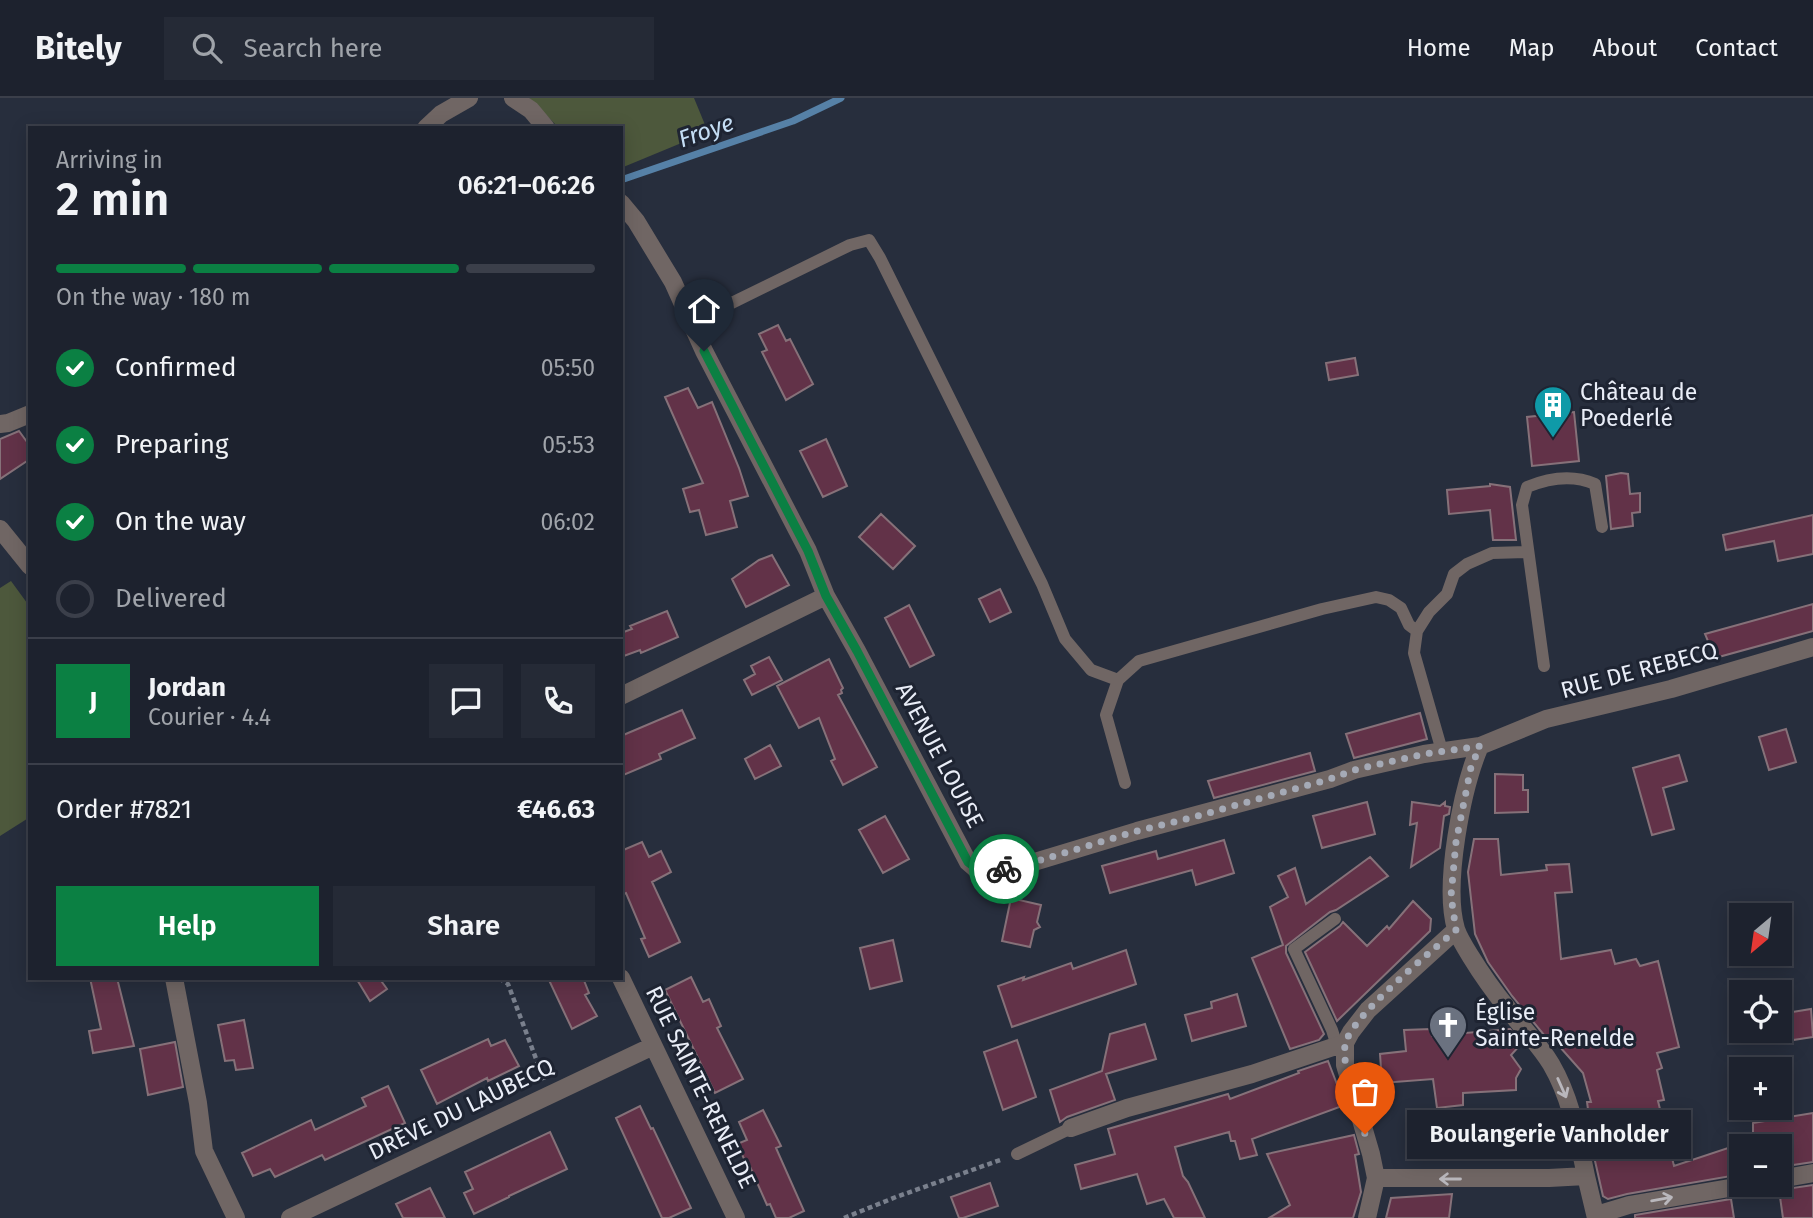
<!DOCTYPE html>
<html lang="en">
<head>
<meta charset="utf-8">
<style>
	:root { --surface:#1d222e; --page:#252a36; --text:#f1f3f6; --muted:#a0a4aa; --line:#3b3f4a; --accent:#0b8043 }
	body { margin:0; font-family:"Fira Sans",sans-serif; background:var(--page); color:var(--text); height:100vh; display:flex; flex-direction:column; font-size:26px; white-space:nowrap }
	* { box-sizing:border-box; margin:0 }
	p { font-size:23px; color:var(--muted) }
	.icon { flex:none; width:38px; height:38px; fill:none; stroke:currentColor; stroke-width:2; stroke-linecap:round; stroke-linejoin:round }
	.map { position:relative; flex:1; overflow:hidden }
	.side { position:absolute; left:28px; top:28px; width:595px; height:854px; display:flex; flex-direction:column; background:var(--surface); border-radius:0px; box-shadow:0 4px 18px #0003,0 0 0 2px var(--line) }
	.side>* { flex:none }
	.needle { width:46px; rotate:209deg }
	.fabs { position:absolute; left:1729px; top:805px; display:grid; gap:14px }
	.fabs a { display:grid; place-items:center; width:63px; height:63px; border-radius:0px; background:var(--surface); box-shadow:0 4px 18px #0003,0 0 0 2px var(--line); font-size:35px }
	.pin { position:absolute; display:grid; place-items:center; width:60px; height:60px; color:#fff; margin:-72px -30px; border-radius:50% 50% 50% 0; rotate:-45deg; box-shadow:0 0 7px #0007 }
	.pin .icon { rotate:45deg }
	.courier { position:absolute; display:grid; place-items:center; width:70px; height:70px; margin:-35px; border:5px solid #0b8043; border-radius:50%; background:#fff; color:#222; box-shadow:0 2px 9px #0007 }
	.bubble { position:absolute; height:49px; border-radius:0px; background:var(--surface); box-shadow:0 4px 18px #0003,0 0 0 2px var(--line); font-size:23px; font-weight:600; line-height:49px; text-align:center }
	.overview em { font-style:normal; font-weight:600 }
	.overview div { display:flex; flex-direction:column-reverse }
	.overview { display:flex; align-items:center; justify-content:space-between; height:119px; padding:0 28px }
	h1 { font-size:46px; font-weight:600; line-height:52px }
	.bar { display:grid; grid-template-columns:repeat(4,1fr); gap:10px 7px; align-content:center; height:84px; padding:0 28px }
	.bar i { height:9px; border-radius:5px; background:var(--line) }
	.bar .selected { background:var(--accent) }
	.bar p { grid-column:span 4 }
	.line { display:flex; align-items:center; gap:18px; padding:0 28px; border-top:2px solid var(--line) }
	.line div { flex:1 }
	.round { display:grid; place-items:center; flex:none; width:74px; height:74px; border-radius:0px; background:var(--page) }
	ol { padding:0 28px; list-style:none }
	li { display:flex; align-items:center; gap:21px; height:77px }
	li p { margin-inline-start:auto }
	li .icon { padding:7px; border-radius:50%; background:var(--accent); color:#fff; stroke-width:4 }
	li:last-child { color:var(--muted) }
	li i { width:38px; height:38px; border:4px solid var(--line); border-radius:50% }
	.cta { display:flex; gap:14px; margin-top:auto; padding:14px 28px }
	.cta a { flex:1; height:80px; border-radius:0px; background:var(--accent); color:#fff; font-size:28px; font-weight:600; line-height:80px; text-align:center }
	.cta a+a { background:var(--page); color:var(--text) }
	header { display:flex; align-items:center; gap:42px; box-sizing:border-box; height:98px; padding:0 35px; background:var(--surface); border-bottom:2px solid var(--line) }
	header strong { font-size:33px }
	nav { display:flex; gap:38px; margin-inline-start:auto; font-size:24px }
	.search { width:490px; height:63px; background:var(--page); display:flex; align-items:center; gap:18px; box-sizing:border-box; padding:0 24px; border-radius:0px; color:var(--muted); font-size:26px }
	.map>svg:first-child { display:block }
</style>
</head>
<body>
<header>
<strong>Bitely</strong>
<div class="search"><svg class="icon" aria-label="search" viewBox="0 0 24 24"><circle cx="10" cy="10" r="6"/><path d="M15 15l6 6"/></svg>Search here</div>
<nav><a>Home</a><a>Map</a><a>About</a><a>Contact</a></nav>
</header>
<div class="map">
<svg width="1813" height="1120" viewBox="0 0 1813 1120">
	<rect width="100%" height="100%" fill="#272e3d"/>
	<!-- green -->
	<path fill="#4d583c" d="M529 0H694L708 34 621 70V30H559Z
		M11 483 30 509V719L0 738V490Z"/>
	<g fill="none" stroke-linecap="round" stroke-linejoin="round">
		<!-- stream -->
		<path stroke="#5681a7" stroke-width="7" d="M621 82 793 23 841 0"/>
	</g>
	<!-- building -->
	<path fill="#623248" stroke="#867179" stroke-width="2" d="M778 227 786 243 790 241 813 286 786 302 762 254 767 252 759 236Z
		M1355 260 1358 277 1329 282 1326 265Z
		M688 290 698 310 712 304 739 370 748 398 730 403 737 429 706 437 699 412 690 414 683 391 703 385 665 299Z
		M1574 314 1579 363 1532 368 1527 319Z
		M19 333 30 348V361L0 381V341Z
		M826 341 847 388 823 399 800 353Z
		M1621 375 1628 376 1630 396 1640 395V414L1632 415 1633 428 1611 431 1606 378Z
		M1490 386 1510 389 1516 442H1493L1490 412 1449 416 1447 392 1490 388Z
		M881 416 915 448 893 471 859 439Z
		M1813 417V456L1778 463 1774 443 1726 452 1723 437Z
		M772 457 789 487 746 509 732 481 759 462Z
		M1000 491 1011 514 990 524 979 501Z
		M1813 506V533L1715 560 1705 536Z
		M909 507 934 557 910 569 885 520Z
		M667 513 678 539 641 555 640 552 621 559V535L632 531 630 528Z
		M769 559 782 582 752 597 744 582 755 576 751 568Z
		M829 561 843 590 841 592 842 595 838 597 877 669 843 687 831 663 835 661 819 620 799 630 777 588Z
		M682 612 695 640 659 656 661 661 621 678V638Z
		M1420 615 1427 641 1354 660 1346 636Z
		M1786 631 1796 664 1769 672 1759 639Z
		M770 647 781 668 755 681 745 661Z
		M1310 655 1315 673 1214 700 1208 683Z
		M1679 657 1687 683 1663 690 1674 731 1652 737 1633 670Z
		M1495 676 1523 677V692H1528V714L1495 715Z
		M1367 704 1375 736 1322 750 1313 718Z
		M1412 704 1440 708 1445 704V708L1450 709 1449 716 1444 718 1440 750 1411 769 1417 725 1410 727Z
		M885 718 909 761 883 775 859 732Z
		M1474 741H1498L1501 777 1547 772 1546 767 1569 766 1572 794 1555 795 1561 861 1611 852 1615 866 1636 861 1640 868 1658 863 1679 949 1657 955 1662 970 1657 972 1664 1002 1658 1003 1674 1068 1731 1049 1737 1077 1627 1096 1608 1101 1603 1098 1590 1041H1592L1587 1004H1591L1583 975 1552 940 1549 943 1512 898 1488 864 1475 836 1468 774Z
		M1224 742 1234 775 1196 787 1192 772 1110 795 1102 768 1156 753 1158 761Z
		M642 744 649 759 661 753 671 774 652 784 680 844 649 859 641 841 645 840 626 795 621 797V753Z
		M1370 759 1388 778 1336 812 1330 814 1286 848V855L1324 936 1319 942 1290 951 1252 860 1283 847 1270 809 1288 799 1278 778 1295 770 1306 806Z
		M1011 800 1041 807 1037 824 1040 829 1034 832 1030 849 1002 843Z
		M1413 803 1431 821 1430 833 1337 923 1305 854 1340 828 1343 824 1367 848 1387 828 1389 831Z
		M893 842 902 883 870 891 860 850Z
		M1126 852 1136 886 1012 929 998 888 1024 879 1023 882 1071 865 1073 871Z
		M691 879 703 904 709 901 721 928 717 930 743 981 715 995 665 892Z
		M90 880H117L134 948 93 955 89 933 101 931Z
		M356 880H379L387 891 370 903Z
		M548 880H583L589 895 585 897 597 918 572 931Z
		M1237 896 1246 928 1192 943 1185 917 1212 910 1211 904Z
		M1811 911 1813 939 1780 944V916Z
		M244 922 253 970 236 972 234 962 225 963 218 927Z
		M1145 926 1156 961 1106 976 1115 1002 1067 1019 1060 1024 1050 992 1102 973 1110 936Z
		M1431 931 1432 938 1510 931 1522 945 1511 957 1521 971 1516 980V992L1463 995V1007L1437 1010 1433 981 1382 985 1380 956 1406 953 1404 932Z
		M488 941 491 948 505 942 519 968 488 983 487 980 437 1006 421 972Z
		M1017 942 1036 999 1003 1012 984 954Z
		M175 944 183 989 148 997 140 951Z
		M1328 963 1345 1007 1252 1041 1257 1057 1240 1061 1235 1043H1231L1229 1034 1175 1049 1183 1078 1188 1084 1205 1120H1174L1164 1101 1147 1106 1137 1076 1081 1091 1075 1067 1115 1056 1108 1031 1228 996 1230 1001 1299 975 1298 973Z
		M388 988 405 1025 325 1062 322 1057 275 1079 270 1071 253 1078 242 1055 311 1022 315 1032 366 1008 362 1000Z
		M640 1008 651 1031 653 1030 691 1110 669 1120H662L616 1020Z
		M763 1012 781 1048 776 1050 804 1113 789 1120H776L770 1106 767 1107 748 1064 746 1065 737 1046 747 1042 739 1024Z
		M1813 1015V1064L1780 1069V1048H1753V1025Z
		M550 1034 567 1071 509 1098V1099L474 1116 464 1095 473 1091 465 1074Z
		M1354 1037 1359 1056 1355 1057 1361 1094 1353 1120H1269L1290 1107 1267 1056Z
		M990 1085 998 1108 963 1120H959L951 1099Z
		M1813 1087V1120H1783L1779 1092Z
		M430 1090 445 1120H403L396 1106Z
		M1452 1096 1449 1120H1386L1391 1100Z
		M1731 1101 1734 1120H1635V1117Z"/>
	<g fill="none" stroke-linecap="round" stroke-linejoin="round">
		<!-- path -->
		<path stroke="#7a808d" stroke-width="4.5" stroke-dasharray="5 3.5" stroke-linecap="butt" d="M499 880 508 886 544 982
			M844 1120 896 1099 1003 1061"/>
		<!-- service -->
		<path stroke="#706664" stroke-width="12" d="M691 225 850 147 869 142 880 160 1042 486 1065 541 1091 572 1118 582
			M1544 568 1522 407 1527 389C1549 380 1572 376 1595 386L1602 429
			M1442 653 1414 555 1417 533 1429 514 1447 496 1454 476 1467 466 1492 455 1528 454
			M1125 685 1106 617 1118 582 1139 563 1322 511 1376 499 1389 502 1401 510 1409 527 1417 533
			M1335 821 1294 851 1332 932 1337 948
			M1017 1056 1071 1030"/>
		<!-- minor -->
		<path stroke="#706664" stroke-width="18" d="M513 0 531 12 546 30
			M426 30 441 16 469 0
			M621 105 636 123 673 184 704 253 808 453 826 498 857 553 968 764 976 771 991 773 1031 765 1137 733 1330 681 1354 672 1424 656 1480 648 1546 621 1671 591 1813 549
			M0 326 8 325 30 316
			M0 431 30 468
			M621 598 826 498
			M1456 832 1368 912 1351 934 1345 945V967L1371 1056 1376 1080H1549L1586 1078C1578 1040 1571 1000 1551 966 1539 946 1522 930 1508 911 1495 895 1482 877 1471 859 1466 851 1459 840 1456 831 1443 787 1462 690 1480 648
			M174 880 198 1005 204 1053 236 1120
			M621 880 736 1120
			M1071 1030 1127 1010 1252 976 1345 945
			M1586 1078 1596 1120
			M1780 1081 1813 1075
			M1596 1117 1629 1107 1747 1087
			M290 1120 653 948
			M1367 1120 1376 1080"/>
	</g>
	<!-- one-way arrows -->
	<defs><path id="oneway-shaft" d="M-6 0H5M1.5-3L5.5 0L1.5 3" fill="none" stroke-width="1.6" stroke-linecap="round" stroke-linejoin="round" transform="scale(1.75)"/></defs>
	<g stroke="#b9b7bc">
		<use href="#oneway-shaft" transform="translate(1562 990) rotate(66)"/>
		<use href="#oneway-shaft" transform="translate(1450 1081) rotate(180)"/>
		<use href="#oneway-shaft" transform="translate(1662 1101) rotate(-10)"/>
	</g>
	<g fill="none" stroke-linecap="round" stroke-linejoin="round">
		<!-- done -->
		<path stroke="#a5aab6" stroke-width="7" stroke-dasharray="0 12.6" d="M1004 771 1031 765 1137 733 1194 719 1330 681 1354 672 1424 656 1480 648 1471 669 1456 744 1451 798 1456 832C1433 852 1349 920 1345 947 1342 971 1358 1012 1365 1036"/>
		<!-- route -->
		<path stroke="#0b8043" stroke-width="9" d="M704 253 808 453 826 498 857 553 968 764C980 774 989 773 1004 771"/>
	</g>
	<!-- icons -->
	<defs>
		<symbol id="building-pin" viewBox="-11 -11 22 30"><path d="M0 17L-7.5 6A9.5 9.5 0 1 1 7.5 6Z" fill="#0f9aa8" stroke="#1e2432"/><path d="M-4-6H4V6H1V3H-1V6H-4ZM-2.5-4.3h1.7v1.8h-1.7ZM.8-4.3h1.7v1.8H.8ZM-2.5-1h1.7V.8h-1.7ZM.8-1h1.7V.8H.8Z" fill="#fff"/></symbol>
		<symbol id="church-pin" viewBox="-11 -11 22 30"><path d="M0 17L-7.5 6A9.5 9.5 0 1 1 7.5 6Z" fill="#6b7280" stroke="#1e2432"/><path d="M-1.2-6h2.4v3.5h3.3v2.4h-3.3V6h-2.4V-.1h-3.3v-2.4h3.3Z" fill="#fff"/></symbol>
	</defs>
	<g fill-rule="evenodd">
		<use href="#building-pin" x="1531" y="285" width="44" height="60"/>
		<use href="#church-pin" x="1426" y="905" width="44" height="60"/>
	</g>
	<g text-anchor="middle" stroke-width="6" stroke-linejoin="round" paint-order="stroke">
		<!-- poi labels -->
		<g font-size="23" fill="#e9edf7" stroke="#1e2432" text-anchor="start">
			<text x="1580" y="302">Château de<tspan x="1580" dy="26">Poederlé</tspan></text>
			<text x="1475" y="922">Église<tspan x="1475" dy="26">Sainte-Renelde</tspan></text>
		</g>
		<!-- street labels -->
		<g font-size="23" fill="#e9edf7" stroke="#1e2432">
			<text transform="translate(1639 572) rotate(-15)" y="8">RUE DE REBECQ</text>
			<text transform="translate(940 657) rotate(62)" y="8">AVENUE LOUISE</text>
			<text transform="translate(701 989) rotate(64)" y="8">RUE SAINTE-RENELDE</text>
			<text transform="translate(461 1011) rotate(-26)" y="8">DRÈVE DU LAUBECQ</text>
		</g>
		<!-- water labels -->
		<g font-size="24" font-style="italic" fill="#c4ddf4" stroke="#1e2432">
			<text transform="translate(706 33) rotate(-19)" y="8">Froye</text>
		</g>
	</g>
</svg>
<div class="fabs">
<a><svg class="needle" viewBox="-14 -14 28 28"><path d="M0-13l5 13h-10z" fill="#e53935"/><path d="M0 13l5-13h-10z" fill="#a0a4aa"/></svg></a>
<a><svg class="icon" aria-label="locate" viewBox="0 0 24 24"><circle cx="12" cy="12" r="6"/><path d="M12 2v4M12 18v4M2 12h4M18 12h4"/></svg></a>
<a>+</a>
<a>−</a>
</div>
<div class="pin" style="left:1365px;top:1036px;background:#ea580c"><svg class="icon" aria-label="bag" viewBox="0 0 24 24"><path d="M5 8h14l-1 12H6zM9 8a3 3 0 0 1 6 0"/></svg></div>
<div class="pin" style="left:704px;top:253px;background:#1f2937"><svg class="icon" aria-label="home" viewBox="0 0 24 24"><path d="M3 11l9-7 9 7M6 9v11h12V9"/></svg></div>
<div class="courier" style="left:1004px;top:771px"><svg class="icon" aria-label="bike" viewBox="0 0 24 24"><circle cx="6" cy="16" r="4"/><circle cx="18" cy="16" r="4"/><path d="M6 16l4-8h5l3 8M10 8l3 8H6M13 5h3"/></svg></div>
<div class="bubble" style="left:1407px;top:1012px;width:284px">Boulangerie Vanholder</div>
<section class="side">
<div class="overview"><div><h1>2 min</h1><p>Arriving in</p></div><em>06:21–06:26</em></div>
<div class="bar"><i class="selected"></i><i class="selected"></i><i class="selected"></i><i></i><p>On the way · 180 m</p></div>
<ol>
<li><svg class="icon" aria-label="check" viewBox="0 0 24 24"><path d="M5 12l5 5 9-10"/></svg>Confirmed<p>05:50</p></li>
<li><svg class="icon" aria-label="check" viewBox="0 0 24 24"><path d="M5 12l5 5 9-10"/></svg>Preparing<p>05:53</p></li>
<li><svg class="icon" aria-label="check" viewBox="0 0 24 24"><path d="M5 12l5 5 9-10"/></svg>On the way<p>06:02</p></li>
<li><i></i>Delivered</li>
</ol>
<div class="line" style="height:126px"><b class="round" style="background:var(--accent);color:#fff">J</b><div><b>Jordan</b><p>Courier · 4.4</p></div><a class="round"><svg class="icon" aria-label="chat" viewBox="0 0 24 24"><path d="M4 5h16v11H9l-5 4z"/></svg></a><a class="round"><svg class="icon" aria-label="phone" viewBox="0 0 24 24"><path d="M5 4h4l2 5-3 2q2 4 5 5l2-3 5 2v4C11 20 4 13 5 4z"/></svg></a></div>
<div class="line" style="height:91px"><div>Order #7821</div><b>€46.63</b></div>
<div class="cta"><a>Help</a><a>Share</a></div>
</section>
</div>
</body>
</html>
